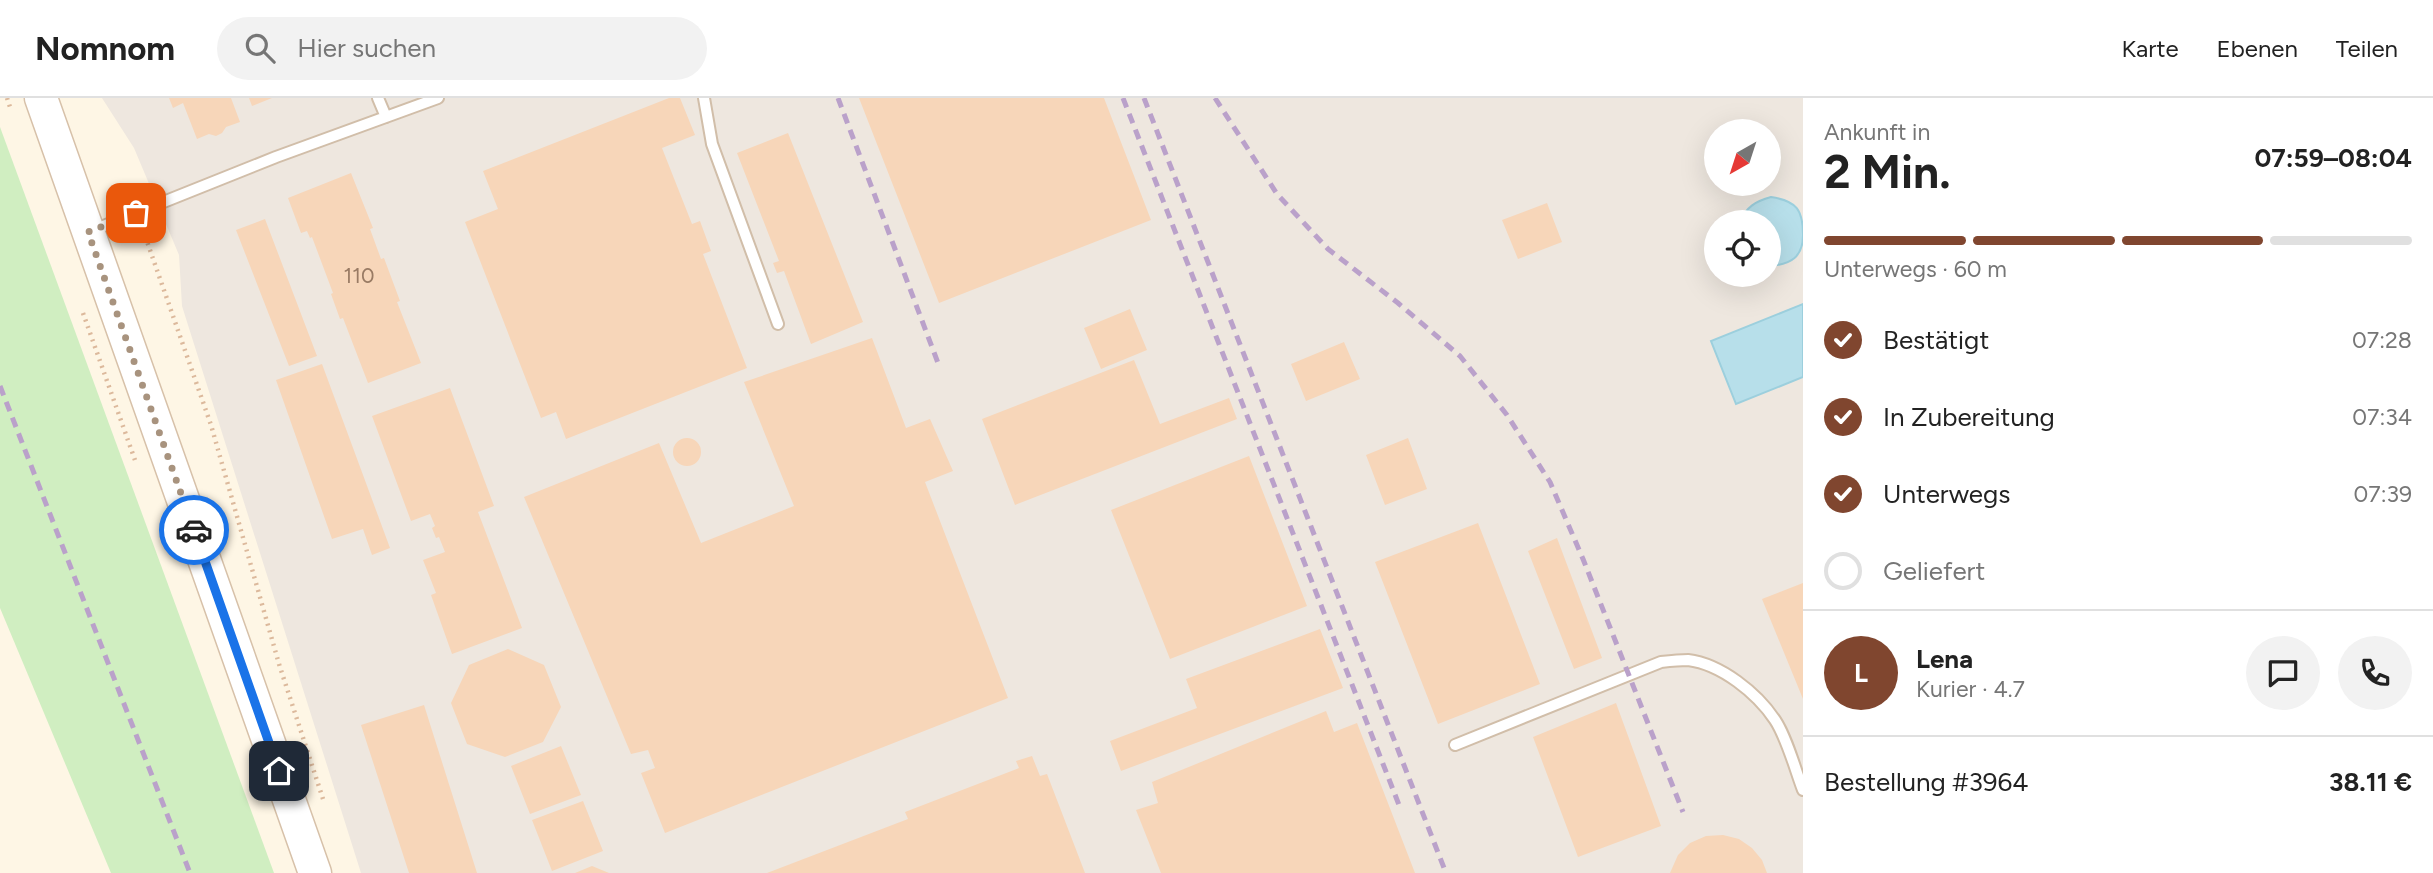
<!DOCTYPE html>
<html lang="de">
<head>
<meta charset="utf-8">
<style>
	:root { --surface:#fff; --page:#f2f2f2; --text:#222; --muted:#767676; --line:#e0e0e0; --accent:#80462f }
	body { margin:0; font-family:Figtree,sans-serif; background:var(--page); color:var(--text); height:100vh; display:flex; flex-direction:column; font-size:26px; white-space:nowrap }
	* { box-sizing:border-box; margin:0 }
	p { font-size:23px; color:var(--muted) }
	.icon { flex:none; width:38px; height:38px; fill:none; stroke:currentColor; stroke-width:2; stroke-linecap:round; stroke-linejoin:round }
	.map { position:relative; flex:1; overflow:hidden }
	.sheet { display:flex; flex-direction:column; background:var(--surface); width:630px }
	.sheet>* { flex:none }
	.needle { width:46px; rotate:219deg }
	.tools { position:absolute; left:1704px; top:21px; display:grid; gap:14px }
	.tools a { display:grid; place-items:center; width:77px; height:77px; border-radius:50%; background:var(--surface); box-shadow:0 7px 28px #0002; font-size:35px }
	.pin { position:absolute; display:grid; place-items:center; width:60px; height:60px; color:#fff; margin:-30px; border-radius:14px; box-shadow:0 4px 10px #0006 }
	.courier { position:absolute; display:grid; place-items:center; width:70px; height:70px; margin:-35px; border:5px solid #1a73e8; border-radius:50%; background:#fff; color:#222; box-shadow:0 2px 9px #0007 }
	.head em { font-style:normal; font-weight:700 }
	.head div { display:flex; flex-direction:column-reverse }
	.head { display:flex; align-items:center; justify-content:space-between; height:119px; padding:0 21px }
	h1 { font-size:46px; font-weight:700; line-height:52px }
	.bar { display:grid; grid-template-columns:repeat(4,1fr); gap:10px 7px; align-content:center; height:84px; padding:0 21px }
	.bar i { height:9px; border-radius:5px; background:var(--line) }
	.bar .selected { background:var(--accent) }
	.bar p { grid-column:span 4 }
	.line { display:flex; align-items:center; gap:18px; padding:0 21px; border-top:2px solid var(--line) }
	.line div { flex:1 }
	.round { display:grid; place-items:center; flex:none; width:74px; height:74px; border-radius:37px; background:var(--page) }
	ol { padding:0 21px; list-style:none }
	li { display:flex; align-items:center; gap:21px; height:77px }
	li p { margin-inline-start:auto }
	li .icon { padding:7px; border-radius:50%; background:var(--accent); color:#fff; stroke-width:4 }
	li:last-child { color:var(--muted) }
	li i { width:38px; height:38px; border:4px solid var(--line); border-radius:50% }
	header { display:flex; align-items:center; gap:42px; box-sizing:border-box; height:98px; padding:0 35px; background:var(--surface); border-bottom:2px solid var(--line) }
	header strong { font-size:33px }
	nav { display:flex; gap:38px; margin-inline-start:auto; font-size:24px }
	.search { width:490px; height:63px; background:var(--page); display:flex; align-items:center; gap:18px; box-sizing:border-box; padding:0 24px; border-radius:38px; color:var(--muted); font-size:26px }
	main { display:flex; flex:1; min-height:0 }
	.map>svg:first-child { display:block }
</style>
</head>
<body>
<header>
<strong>Nomnom</strong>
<div class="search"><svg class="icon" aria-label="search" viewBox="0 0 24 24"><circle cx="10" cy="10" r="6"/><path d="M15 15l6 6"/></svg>Hier suchen</div>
<nav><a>Karte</a><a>Ebenen</a><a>Teilen</a></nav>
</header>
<main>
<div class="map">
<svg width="1803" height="775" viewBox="0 0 1803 775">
	<rect width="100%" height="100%" fill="#fef6e5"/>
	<!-- industrial -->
	<path fill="#eee7df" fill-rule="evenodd" d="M102 0H1803V775H361L182 208 179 157 134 50ZM1717 33H1769V86H1717ZM1717 124H1769V177H1717Z"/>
	<!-- green -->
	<path fill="#d0eec1" d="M0 29 274 775H111L0 510Z"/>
	<!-- water -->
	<path fill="#b7dfea" stroke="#9ccfdd" stroke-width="2" d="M1771 99C1797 103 1803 112 1803 137 1803 159 1791 166 1771 168L1769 124H1740C1746 109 1756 103 1771 99Z
		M1803 206V279L1736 306 1711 243Z"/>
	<!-- building -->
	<path fill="#f7d6b9" d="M169 0H231L240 24 226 29 222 35 216 38 209 36 197 41 183 5 173 10Z
		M249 0H272L252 8Z
		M669 0H680L695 37 662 50 692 126 700 123 711 153 703 156 747 270 566 341 556 314 541 320 465 124 498 111 483 73Z
		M859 0H1104L1151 122 939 205Z
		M788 35 863 224 811 246 784 173 777 175 773 165 779 163 737 55Z
		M351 75 373 130 370 131 381 161 384 160 400 203 397 204 421 265 368 285 343 220 340 221 331 196 333 195 312 139 310 140 307 133 301 135 288 100Z
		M1547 105 1562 144 1518 161 1502 122Z
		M265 121 317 258 289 268 236 132Z
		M1130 211 1147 252 1101 271 1084 230Z
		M872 240 906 330 930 321 953 373 925 384 1008 600 665 735 641 675 655 670 648 652 631 656 524 399 659 345 701 445 794 408 744 284Z
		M1344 244 1360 281 1306 303 1291 266Z
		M1134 262 1160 326 1229 300 1237 321 1015 407 982 321Z
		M322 266 390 450 372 457 363 431 332 441 276 282Z
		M450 290 494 408 478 414 522 530 452 556 431 497 436 495 423 462 445 454 439 439 436 440 432 430 435 428 430 416 411 423 372 318Z
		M1408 340 1427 391 1385 407 1366 357Z
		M673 354a14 14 0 1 1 28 0a14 14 0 1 1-28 0Z
		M1249 358 1307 508 1170 561 1111 412Z
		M1478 425 1540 586 1438 626 1375 464Z
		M1557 440 1602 560 1574 571 1528 453Z
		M1803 485V601L1762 501Z
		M1320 531 1343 590 1121 673 1110 643 1197 610 1186 581Z
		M508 551 544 567 561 609 543 644 505 659 467 646 451 605 469 567Z
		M1616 605 1661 728 1578 759 1533 639Z
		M424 607 477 775H409L361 627Z
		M1326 613 1334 634 1357 625 1415 775H1161L1136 712 1158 705 1152 684Z
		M561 648 581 697 530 716 511 668Z
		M1032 658 1040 678 1047 676 1085 775H767L908 721 905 714 1019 670 1016 663Z
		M583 703 603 753 552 773 532 722Z
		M1723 737 1739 741 1752 750 1762 762 1767 775H1670L1678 757 1690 745 1706 738Z
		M592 768 609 775H575Z"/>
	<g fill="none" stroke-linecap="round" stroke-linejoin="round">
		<defs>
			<path id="service" d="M378 0 386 19
				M704 0 712 46 778 226
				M91 133 276 59 438 0
				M1455 647 1661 564C1670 563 1679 562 1688 562 1721 566 1757 595 1775 622 1787 640 1795 671 1803 692"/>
			<path id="secondary" d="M41 0 315 775"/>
		</defs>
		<!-- service casing -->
		<use href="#service" stroke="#d1bea9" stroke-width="14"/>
		<!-- secondary casing -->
		<use href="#secondary" stroke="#d7c1a9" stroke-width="35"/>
		<!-- path -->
		<path stroke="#dcb99c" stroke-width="4.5" stroke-dasharray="2 5" stroke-linecap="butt" d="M7 0 11 12
			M143 132 211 327 279 566 324 704
			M83 215 136 365"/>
		<!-- service -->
		<use href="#service" stroke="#fff" stroke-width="10"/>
		<!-- secondary -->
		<use href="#secondary" stroke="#fff" stroke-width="32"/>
		<!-- rail -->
		<path stroke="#baa1ca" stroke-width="5" stroke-dasharray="10 7" stroke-linecap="butt" d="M838 0 938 265
			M1123 0 1401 712
			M1144 0 1446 775
			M1215 0 1277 96 1328 151 1398 205 1460 258 1507 317 1550 384 1583 461 1683 714
			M0 288 190 775"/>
	</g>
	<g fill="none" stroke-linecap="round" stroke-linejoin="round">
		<!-- done -->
		<path stroke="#a8937e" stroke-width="7" stroke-dasharray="0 12.6" d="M136 115 88 134 194 432"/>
		<!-- route -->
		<path stroke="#1a73e8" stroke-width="9" d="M194 432 279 673"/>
	</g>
	<g text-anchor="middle" stroke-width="5" stroke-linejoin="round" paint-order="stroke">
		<!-- number labels -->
		<g font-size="21" fill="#997b64">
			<text x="359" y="185">110</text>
		</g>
	</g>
</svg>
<div class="tools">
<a><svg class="needle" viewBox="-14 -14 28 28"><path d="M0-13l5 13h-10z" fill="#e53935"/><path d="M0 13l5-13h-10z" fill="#767676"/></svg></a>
<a><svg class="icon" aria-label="locate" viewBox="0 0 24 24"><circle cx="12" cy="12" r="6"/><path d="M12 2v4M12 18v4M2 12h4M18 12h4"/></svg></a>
</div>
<div class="pin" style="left:136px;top:115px;background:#ea580c"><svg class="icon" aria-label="bag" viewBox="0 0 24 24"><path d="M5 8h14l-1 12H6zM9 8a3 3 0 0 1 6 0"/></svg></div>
<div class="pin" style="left:279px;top:673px;background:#1f2937"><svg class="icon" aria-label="home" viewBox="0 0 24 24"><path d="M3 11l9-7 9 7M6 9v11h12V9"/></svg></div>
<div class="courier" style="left:194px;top:432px"><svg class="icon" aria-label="car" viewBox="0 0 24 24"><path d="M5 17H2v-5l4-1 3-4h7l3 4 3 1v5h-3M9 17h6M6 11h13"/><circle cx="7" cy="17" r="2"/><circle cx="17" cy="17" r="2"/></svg></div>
</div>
<section class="sheet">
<div class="head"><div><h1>2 Min.</h1><p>Ankunft in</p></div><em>07:59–08:04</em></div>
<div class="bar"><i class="selected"></i><i class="selected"></i><i class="selected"></i><i></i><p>Unterwegs · 60 m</p></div>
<ol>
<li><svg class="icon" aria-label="check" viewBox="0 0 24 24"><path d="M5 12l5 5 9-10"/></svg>Bestätigt<p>07:28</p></li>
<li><svg class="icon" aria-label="check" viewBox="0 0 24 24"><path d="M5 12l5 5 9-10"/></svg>In Zubereitung<p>07:34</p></li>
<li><svg class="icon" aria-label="check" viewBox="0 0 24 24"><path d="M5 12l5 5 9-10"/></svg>Unterwegs<p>07:39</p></li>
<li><i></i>Geliefert</li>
</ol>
<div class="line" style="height:126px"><b class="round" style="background:var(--accent);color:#fff">L</b><div><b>Lena</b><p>Kurier · 4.7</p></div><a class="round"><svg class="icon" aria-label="chat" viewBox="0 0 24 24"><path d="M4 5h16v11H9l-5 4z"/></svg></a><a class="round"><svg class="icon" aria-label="phone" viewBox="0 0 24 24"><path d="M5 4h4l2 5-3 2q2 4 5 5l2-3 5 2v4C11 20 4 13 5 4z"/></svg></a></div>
<div class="line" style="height:91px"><div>Bestellung #3964</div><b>38.11 €</b></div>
</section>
</main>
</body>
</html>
